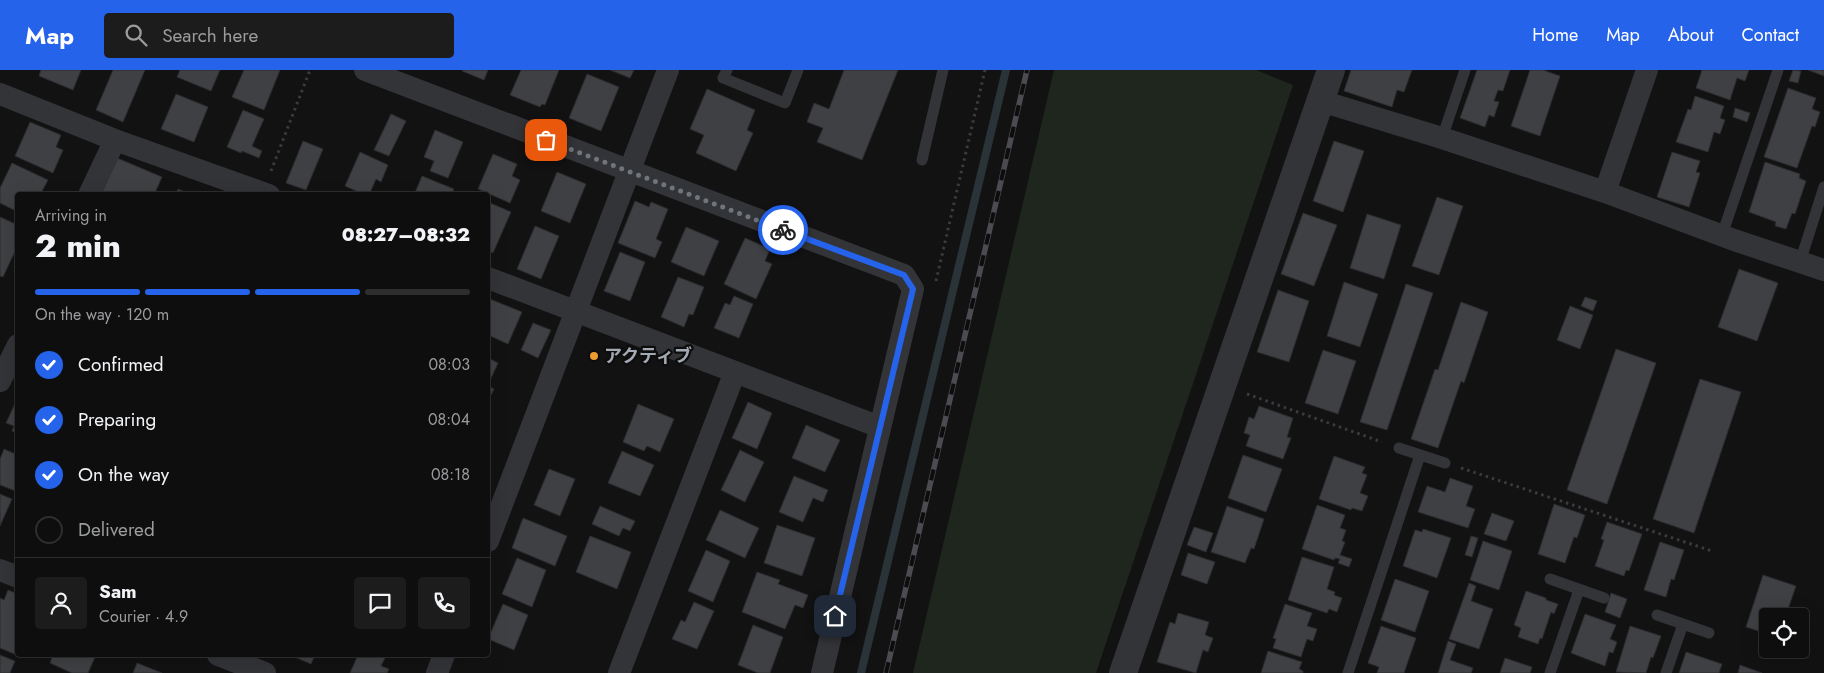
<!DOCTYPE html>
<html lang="en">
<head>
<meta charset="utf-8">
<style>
	:root { --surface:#0e0e0e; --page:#1c1c1c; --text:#f1f3f6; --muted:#9b9c9e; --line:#2e2e2e; --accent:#2563eb }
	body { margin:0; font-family:Jost,"Noto Sans JP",sans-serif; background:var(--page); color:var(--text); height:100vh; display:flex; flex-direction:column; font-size:19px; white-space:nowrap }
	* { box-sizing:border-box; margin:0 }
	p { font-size:16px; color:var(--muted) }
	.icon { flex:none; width:28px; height:28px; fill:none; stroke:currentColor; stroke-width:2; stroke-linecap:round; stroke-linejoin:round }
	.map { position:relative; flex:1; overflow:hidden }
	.drawer { position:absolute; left:15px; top:122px; width:475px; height:465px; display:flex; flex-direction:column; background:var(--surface); border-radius:5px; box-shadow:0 5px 20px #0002,0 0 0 1px var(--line) }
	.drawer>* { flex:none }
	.fabs { position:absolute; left:1759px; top:538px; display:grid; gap:10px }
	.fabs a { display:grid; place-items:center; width:50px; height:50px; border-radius:5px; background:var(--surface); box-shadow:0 5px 20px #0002,0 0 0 1px var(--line); font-size:25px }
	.pin { position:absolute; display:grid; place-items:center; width:42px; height:42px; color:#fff; margin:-21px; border-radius:10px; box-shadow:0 2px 8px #0006 }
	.courier { position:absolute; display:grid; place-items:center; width:50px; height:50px; margin:-25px; border:4px solid #2563eb; border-radius:50%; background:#fff; color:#222; box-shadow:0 1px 6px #0007 }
	.overview em { font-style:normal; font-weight:800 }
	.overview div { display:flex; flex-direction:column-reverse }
	.overview { display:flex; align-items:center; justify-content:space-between; height:85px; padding:0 20px }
	h1 { font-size:32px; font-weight:800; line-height:38px }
	.bar { display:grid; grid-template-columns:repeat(4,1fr); gap:8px 5px; align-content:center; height:60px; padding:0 20px }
	.bar i { height:6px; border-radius:4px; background:var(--line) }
	.bar .selected { background:var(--accent) }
	.bar p { grid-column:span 4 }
	.line { display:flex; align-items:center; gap:12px; padding:0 20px; border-top:1px solid var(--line) }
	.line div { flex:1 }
	.round { display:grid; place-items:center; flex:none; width:52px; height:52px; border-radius:5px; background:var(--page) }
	ol { padding:0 20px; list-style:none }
	li { display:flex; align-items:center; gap:15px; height:55px }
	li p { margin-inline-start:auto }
	li .icon { padding:5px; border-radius:50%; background:var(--accent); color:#fff; stroke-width:4 }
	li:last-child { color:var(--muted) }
	li i { width:28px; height:28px; border:2px solid var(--line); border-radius:50% }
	header { display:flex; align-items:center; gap:30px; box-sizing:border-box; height:70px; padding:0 25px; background:var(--accent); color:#fff }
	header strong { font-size:24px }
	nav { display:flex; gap:28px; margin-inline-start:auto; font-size:18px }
	.search { width:350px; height:45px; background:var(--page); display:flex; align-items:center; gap:12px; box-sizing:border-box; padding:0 18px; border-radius:5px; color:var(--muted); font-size:19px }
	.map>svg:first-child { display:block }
</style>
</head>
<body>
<header>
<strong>Map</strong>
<div class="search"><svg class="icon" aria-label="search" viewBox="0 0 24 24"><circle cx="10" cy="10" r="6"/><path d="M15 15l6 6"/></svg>Search here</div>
<nav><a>Home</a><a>Map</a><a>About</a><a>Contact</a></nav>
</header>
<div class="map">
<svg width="1824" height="603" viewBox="0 0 1824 603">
	<rect width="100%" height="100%" fill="#121213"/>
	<!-- green -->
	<path fill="#1e261e" d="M1054 0H1256L1293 15 1096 603H913Z"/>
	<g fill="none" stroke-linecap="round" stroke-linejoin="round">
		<!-- stream -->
		<path stroke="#2a3338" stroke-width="8" d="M861 603 1006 0"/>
	</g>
	<!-- building -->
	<path fill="#3e4043" stroke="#2c2c2f" d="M41 0H81L73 20 39 6Z
		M113 0H145L123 52 96 40Z
		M180 0H220L211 21 177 7Z
		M244 0H280L264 40 232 27Z
		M463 0H488L484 10 462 1Z
		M521 0H559L545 35 542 34 540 37 510 25Z
		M610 0H634L630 8Z
		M844 0H898L862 90 817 72 823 58 807 52 814 33 829 39Z
		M1351 0H1412L1404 22 1397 20 1392 37 1344 21Z
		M1477 0H1510L1503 21 1498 20 1494 31 1499 32 1494 47 1489 45 1485 57 1460 48Z
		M1530 0H1543L1560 6 1540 66 1511 56Z
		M1702 0H1749L1745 11 1737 8 1730 30 1696 18Z
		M1793 0 1801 1 1798 13 1789 11Z
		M1808 0H1824V6Z
		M587 4 619 17 601 61 569 48Z
		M1788 18 1816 28 1812 39 1820 42 1815 57 1812 56 1797 98 1764 87Z
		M707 19 755 40 747 60 753 63 736 101 696 83 704 65 690 59Z
		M176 24 208 37 194 72 161 59Z
		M1695 26 1724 36 1720 48 1725 50 1720 64 1714 62 1708 82 1676 72 1688 39 1691 40Z
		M1735 38 1750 43 1747 52 1733 47Z
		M243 40 264 49 252 76 262 81 259 88 242 81 241 83 227 77Z
		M391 44 406 51 389 86 374 80Z
		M30 52 61 65 56 77 63 80 53 103 15 86Z
		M435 60 463 72 448 108 430 101 434 91 424 87Z
		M303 71 323 79 306 120 286 113Z
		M1334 71 1364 81 1343 142 1313 131Z
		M360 82 388 95 381 112 376 109 369 125H365L345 116Z
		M1672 82 1700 91 1696 102 1700 103 1689 137 1657 127Z
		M493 84 517 94 512 106 520 110 510 133 478 119Z
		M117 88 162 107 154 125H101Z
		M1765 92 1800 104 1799 108 1806 111 1795 144 1792 143 1786 159 1775 156 1776 152 1749 142Z
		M12 93 48 110 40 125H18V142L0 133V118Z
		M557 102 586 114 570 153 541 141Z
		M422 106 454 119 451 125H414Z
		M178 119 192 125H175Z
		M1437 127 1463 136 1439 205 1412 196Z
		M635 131 649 137 651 132 668 139 656 169 662 172 655 188 618 173Z
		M488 132 511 142 493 183 488 180Z
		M1303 143 1337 155 1314 216 1281 204Z
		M1367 144 1401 155 1384 209 1350 198Z
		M0 147 18 155V175L3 207 0 206Z
		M535 156 559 166 541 209 517 199Z
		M686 157 719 171 704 206 671 192Z
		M745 168 770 179 765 191 772 194 756 229 724 214Z
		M620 182 645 192 630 231 604 221Z
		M1739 199 1778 213 1757 271 1718 257Z
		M678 207 704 217 693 245 689 244 684 257 661 247Z
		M1344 212 1378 224 1360 277 1327 266Z
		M1406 214 1433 223 1387 360 1360 352Z
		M1278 220 1309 231 1289 292 1257 282Z
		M734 226 753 234 739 268 714 258 725 233 730 235Z
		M1585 227 1597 231 1593 241 1581 236Z
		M490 229 522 242 508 274 488 265V234Z
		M1461 232 1488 242 1464 313 1461 311 1438 378 1411 369 1435 299 1438 300Z
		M1570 236 1593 245 1580 279 1557 270Z
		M533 253 551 260 538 288 521 280Z
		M1616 279 1656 293 1607 434 1567 420Z
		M1323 280 1356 291 1338 344 1305 333Z
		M488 288 498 293 488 315Z
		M1700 309 1741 322 1694 463 1653 449Z
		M488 316 494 319 488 331Z
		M18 327V364L12 361 14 356 6 353Z
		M748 332 772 343 757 379 732 368Z
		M638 334 674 349 660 382 647 376 644 381 623 372Z
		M1259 336 1293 348 1287 367 1291 368 1283 389 1246 376 1250 365 1244 363 1249 347 1254 349Z
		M806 355 840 370 825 402 792 388Z
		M4 379 18 385V422L0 415V389Z
		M740 380 764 392 745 432 721 420Z
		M622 381 654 395 640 426 608 413Z
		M1243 385 1282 399 1266 442 1228 428Z
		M1334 386 1365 397 1362 403 1367 405 1360 423 1368 426 1362 441 1352 438 1351 440 1319 429Z
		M549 399 575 409 560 446 534 435Z
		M794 406 828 420 823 432 813 428 803 452 779 442Z
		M1450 408 1473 416 1466 436 1475 439 1468 458 1418 442 1427 416 1445 422Z
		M0 424 12 429 0 456Z
		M1554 434 1585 445 1577 468 1574 467 1565 493 1538 484Z
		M1317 435 1345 445 1340 458 1346 460 1342 471 1345 472 1340 485 1352 489 1349 497 1338 493 1340 489 1335 488 1334 490 1302 479Z
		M600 436 635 451 630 461 623 458 619 466 592 454Z
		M1227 436 1264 449 1254 479 1251 478 1245 493 1211 482Z
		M720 440 759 458 745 488 706 470Z
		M1492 443 1514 451 1506 471 1484 464Z
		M523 448 567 466 555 496 512 478Z
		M1607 452 1642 464 1629 501 1626 500 1624 506 1595 496 1604 470 1601 469Z
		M777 455 815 468 802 506 764 493Z
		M1194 457 1213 463 1206 482 1187 475Z
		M1423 459 1451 468 1437 508 1403 496 1415 460 1422 462Z
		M590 466 631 482 617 519 576 502Z
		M1471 466 1478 468 1472 487 1465 485Z
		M1483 471 1512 481 1499 520 1470 510Z
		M1660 472 1684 480 1674 510 1671 509 1666 527 1644 520Z
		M706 480 730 491 713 532 688 521Z
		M1188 483 1215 492 1207 514 1181 505Z
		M1302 487 1334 497 1327 519 1335 522 1334 525 1342 528 1337 542 1329 539 1327 543 1288 530Z
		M517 488 546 500 532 537 502 524Z
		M757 502 780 510 778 514 808 525 803 538 795 535 785 559 742 542Z
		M1763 505 1796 516 1787 542 1791 544V546H1768V564L1746 557Z
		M1395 509 1429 521 1415 562 1381 550Z
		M1469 513 1476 516 1471 531 1493 539 1479 579 1449 569Z
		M8 520 18 524 19 586 0 578V528L4 530Z
		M1526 521 1546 528V530L1558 534 1554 544 1551 542 1542 569 1540 568 1538 574 1518 567 1521 558 1514 555Z
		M1611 523 1627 529 1620 548 1605 542Z
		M694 532 714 541 697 579 672 569 681 550 685 552Z
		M503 534 528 545 514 580 488 569Z
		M1285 534 1312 543 1307 556 1317 559 1313 571 1307 569 1301 587 1273 578 1276 569 1273 568Z
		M1178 543 1209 552 1205 565 1213 568 1208 582 1203 580 1196 603 1157 592 1170 552 1175 554Z
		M1585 544 1616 555 1610 569 1617 572 1613 583 1609 582 1605 596 1571 583Z
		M753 555 783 567 770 603H758L738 595Z
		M1381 556 1416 568 1404 603H1377L1379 597 1368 593Z
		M1630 556 1661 566 1653 588 1651 587 1646 603 1616 602Z
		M1448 571 1456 574 1450 590 1473 598 1471 603H1438Z
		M1268 581 1302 592 1299 599 1303 601V603H1261Z
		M1686 582 1722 594 1719 603H1679Z
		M0 585 15 591 10 603H0Z
		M53 585H96L88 603H72L50 593Z
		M290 585H315L311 594Z
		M358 585H378L385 588 381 596 389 599 387 603H350Z
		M1505 588 1532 597 1530 603H1500Z
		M137 593 162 603H133Z
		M1740 595 1762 603H1738Z"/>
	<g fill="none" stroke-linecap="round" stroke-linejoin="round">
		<!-- path -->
		<path stroke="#393b3f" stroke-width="3" stroke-dasharray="2.5 4" stroke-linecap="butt" d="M271 101 310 0
			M936 211 985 0
			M1247 324 1382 372
			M1461 398 1712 481"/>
		<!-- service -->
		<path stroke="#333438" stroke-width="11" d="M727 0 723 8 785 33 798 0
			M1442 68 1465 0
			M922 90 943 0
			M1722 165 1778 0
			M1800 192 1824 117
			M1399 378 1445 393
			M1550 509 1604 528
			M1657 545 1709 563
			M1348 603 1420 385
			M1550 603 1579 520
			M1666 603 1683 554"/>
		<!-- minor -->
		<path stroke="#333438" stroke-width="22" d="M365 0 904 205 913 219 822 603
			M0 24 115 70 269 125
			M1321 31 1442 68 1605 122 1734 170 1824 200
			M1605 122 1647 0
			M89 125 115 70
			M488 208 880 357
			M0 311 18 275
			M488 471 668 0
			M0 500 18 507
			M218 585 265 603
			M437 603 444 585
			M619 603 735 302"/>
		<!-- tertiary -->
		<path stroke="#333438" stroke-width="28" d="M1123 603 1331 0"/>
		<defs>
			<path id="rail" d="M886 603 1027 0"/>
		</defs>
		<!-- rail casing -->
		<use href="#rail" stroke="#4a4c51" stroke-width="5.5"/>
		<!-- rail -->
		<use href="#rail" stroke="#0d0d0e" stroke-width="4" stroke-dasharray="11" stroke-linecap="butt"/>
	</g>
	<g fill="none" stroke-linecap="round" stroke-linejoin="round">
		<!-- done -->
		<path stroke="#70757b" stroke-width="5" stroke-dasharray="0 9" d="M546 70 783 160"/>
		<!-- route -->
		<path stroke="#2563eb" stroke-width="6" d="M783 160 904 205 913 219 835 546"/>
	</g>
	<!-- markers -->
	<circle fill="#ec9c31" stroke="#0d0d0e" stroke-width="2" cx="594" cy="286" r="5"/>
	<g text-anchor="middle" stroke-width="4.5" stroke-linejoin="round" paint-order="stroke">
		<!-- poi labels -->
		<g font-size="18" font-weight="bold" fill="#a3aab3" stroke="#0d0d0e" text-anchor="start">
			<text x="604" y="292">アクティブ</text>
		</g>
	</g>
</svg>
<div class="fabs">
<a><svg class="icon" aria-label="locate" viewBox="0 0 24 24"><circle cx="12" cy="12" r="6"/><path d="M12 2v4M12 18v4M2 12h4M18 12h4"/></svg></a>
</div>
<div class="pin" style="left:546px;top:70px;background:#ea580c"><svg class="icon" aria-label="bag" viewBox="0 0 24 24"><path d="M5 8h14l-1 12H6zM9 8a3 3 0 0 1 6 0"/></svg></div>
<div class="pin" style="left:835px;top:546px;background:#1f2937"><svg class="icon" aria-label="home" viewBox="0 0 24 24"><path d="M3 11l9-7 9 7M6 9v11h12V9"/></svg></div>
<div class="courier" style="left:783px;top:160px"><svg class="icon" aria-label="bike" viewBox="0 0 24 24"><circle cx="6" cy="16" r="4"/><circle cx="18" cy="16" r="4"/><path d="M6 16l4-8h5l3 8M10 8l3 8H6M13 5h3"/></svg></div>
<section class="drawer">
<div class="overview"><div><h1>2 min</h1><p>Arriving in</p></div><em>08:27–08:32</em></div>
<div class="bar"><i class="selected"></i><i class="selected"></i><i class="selected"></i><i></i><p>On the way · 120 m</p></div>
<ol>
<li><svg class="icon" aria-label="check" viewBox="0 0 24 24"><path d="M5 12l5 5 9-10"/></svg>Confirmed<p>08:03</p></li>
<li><svg class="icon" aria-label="check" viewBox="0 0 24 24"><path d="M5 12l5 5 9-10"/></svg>Preparing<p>08:04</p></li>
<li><svg class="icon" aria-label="check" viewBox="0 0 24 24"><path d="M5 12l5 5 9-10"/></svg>On the way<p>08:18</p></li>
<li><i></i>Delivered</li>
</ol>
<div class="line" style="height:90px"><a class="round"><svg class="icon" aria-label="person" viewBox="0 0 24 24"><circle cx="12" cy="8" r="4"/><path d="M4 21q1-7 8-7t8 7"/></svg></a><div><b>Sam</b><p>Courier · 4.9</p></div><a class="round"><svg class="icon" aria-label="chat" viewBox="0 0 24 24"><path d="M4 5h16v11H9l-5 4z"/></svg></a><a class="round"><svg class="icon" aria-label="phone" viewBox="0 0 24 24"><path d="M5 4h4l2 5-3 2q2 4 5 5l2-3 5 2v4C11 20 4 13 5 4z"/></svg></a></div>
</section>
</div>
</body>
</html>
